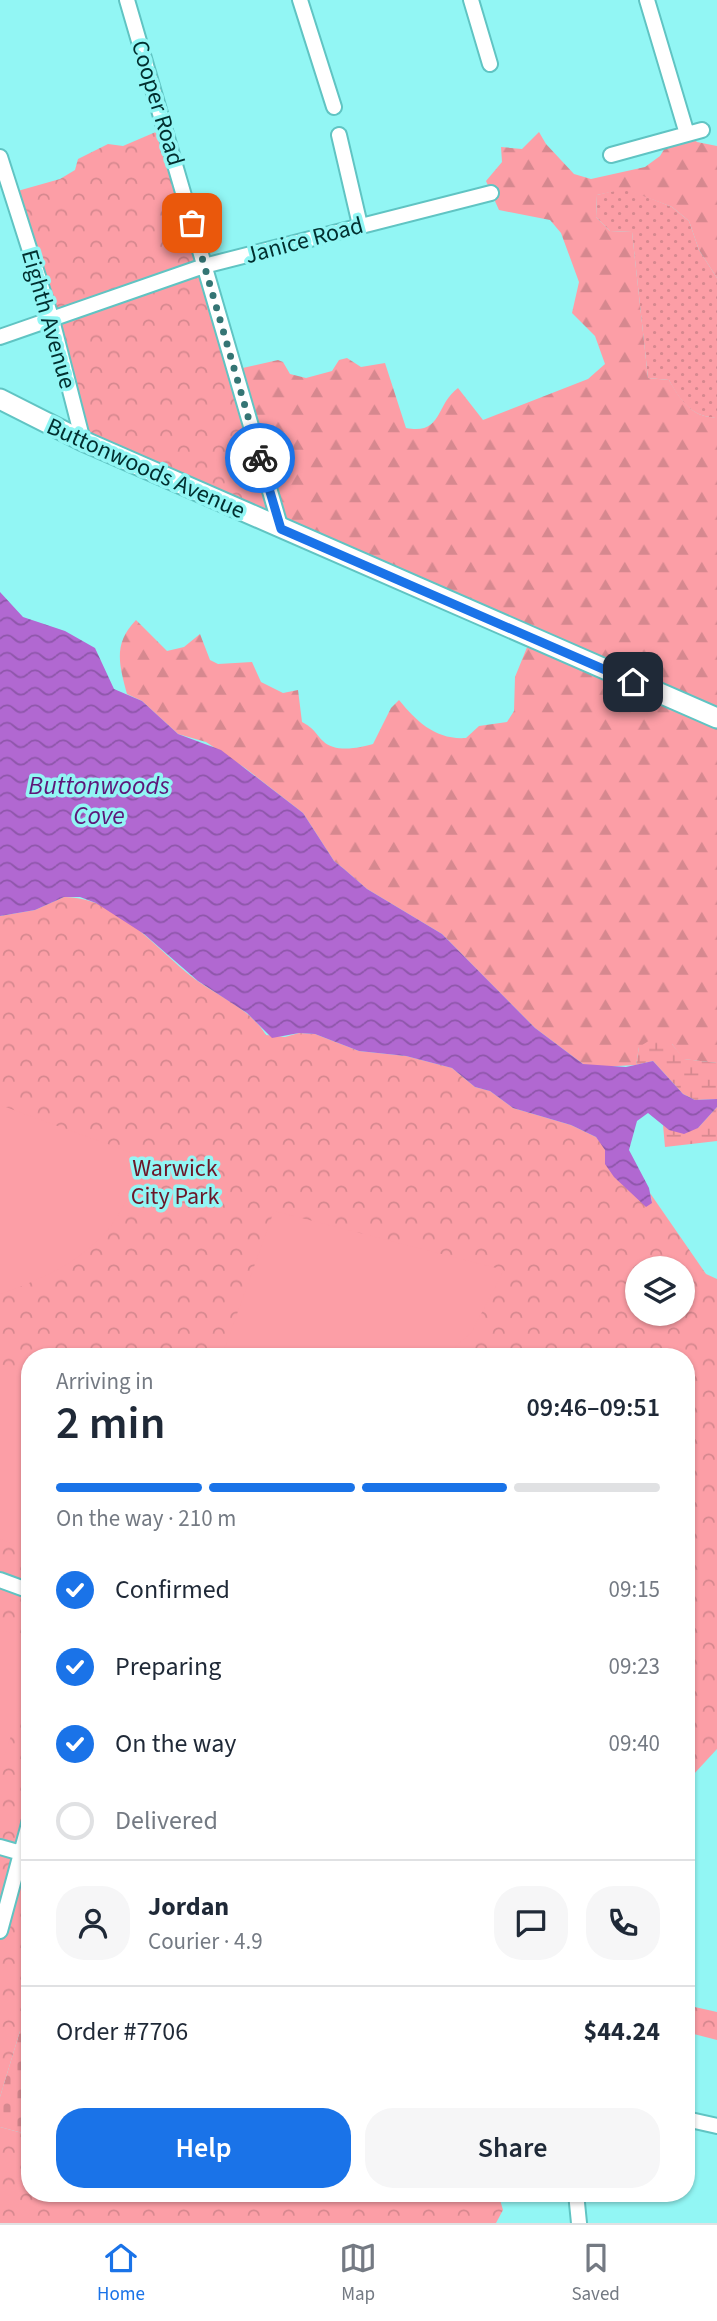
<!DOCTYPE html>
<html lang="en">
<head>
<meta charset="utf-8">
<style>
	:root { --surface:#fff; --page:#f6f6f7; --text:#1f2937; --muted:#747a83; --line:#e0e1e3; --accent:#1a73e8 }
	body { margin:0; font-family:"Source Sans 3",sans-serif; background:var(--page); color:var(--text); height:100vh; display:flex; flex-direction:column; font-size:26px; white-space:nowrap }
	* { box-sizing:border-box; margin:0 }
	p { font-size:23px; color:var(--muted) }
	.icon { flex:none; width:38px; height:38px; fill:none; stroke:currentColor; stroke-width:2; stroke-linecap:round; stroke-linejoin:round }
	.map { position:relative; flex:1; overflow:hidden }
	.sheet { position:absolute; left:21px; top:1348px; width:674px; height:854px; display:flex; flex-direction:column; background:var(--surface); border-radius:28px; box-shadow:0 2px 5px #0004 }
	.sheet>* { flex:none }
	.buttons { position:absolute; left:625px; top:1256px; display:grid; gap:14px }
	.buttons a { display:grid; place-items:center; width:70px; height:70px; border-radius:50%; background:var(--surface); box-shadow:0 2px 5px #0004; font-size:35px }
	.pin { position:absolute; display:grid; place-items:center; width:60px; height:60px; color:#fff; margin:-30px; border-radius:14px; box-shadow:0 4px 10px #0006 }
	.courier { position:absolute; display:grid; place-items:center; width:70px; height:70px; margin:-35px; border:5px solid #1a73e8; border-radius:50%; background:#fff; color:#222; box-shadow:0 2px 9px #0007 }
	.summary em { font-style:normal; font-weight:600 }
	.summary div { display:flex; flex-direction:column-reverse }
	.summary { display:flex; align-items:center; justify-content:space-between; height:119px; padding:0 35px }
	h1 { font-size:46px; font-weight:600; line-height:52px }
	.bar { display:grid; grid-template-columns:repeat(4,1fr); gap:10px 7px; align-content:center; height:84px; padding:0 35px }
	.bar i { height:9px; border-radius:5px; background:var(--line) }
	.bar .active { background:var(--accent) }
	.bar p { grid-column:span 4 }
	.line { display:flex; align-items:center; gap:18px; padding:0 35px; border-top:2px solid var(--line) }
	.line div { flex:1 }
	.round { display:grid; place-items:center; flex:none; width:74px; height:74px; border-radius:28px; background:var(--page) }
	ol { padding:0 35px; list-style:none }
	li { display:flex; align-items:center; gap:21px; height:77px }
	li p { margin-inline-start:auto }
	li .icon { padding:7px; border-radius:50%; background:var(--accent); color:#fff; stroke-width:4 }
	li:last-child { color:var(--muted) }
	li i { width:38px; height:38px; border:4px solid var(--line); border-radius:50% }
	.button { display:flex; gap:14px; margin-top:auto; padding:14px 35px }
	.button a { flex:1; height:80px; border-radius:28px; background:var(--accent); color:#fff; font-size:28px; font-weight:600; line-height:80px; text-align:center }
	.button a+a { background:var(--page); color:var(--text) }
	.menu { display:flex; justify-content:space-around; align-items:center; height:98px; border-top:2px solid var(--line); background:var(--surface); font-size:19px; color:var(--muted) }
	.menu a { display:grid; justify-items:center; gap:4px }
	.menu .active { color:var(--accent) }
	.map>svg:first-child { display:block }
</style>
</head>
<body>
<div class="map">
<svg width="717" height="2223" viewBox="0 0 717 2223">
	<defs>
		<pattern id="grass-dots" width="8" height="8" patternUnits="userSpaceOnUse" patternTransform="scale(1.75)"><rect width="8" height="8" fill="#fc9ea6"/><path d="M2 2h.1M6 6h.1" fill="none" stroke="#d6888f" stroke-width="1.8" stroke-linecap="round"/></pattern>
		<pattern id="forest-firs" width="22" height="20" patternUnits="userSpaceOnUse" patternTransform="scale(1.75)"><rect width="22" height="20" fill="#fc9ea6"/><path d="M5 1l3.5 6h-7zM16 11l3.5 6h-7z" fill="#d6888f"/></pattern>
		<pattern id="wetland-marsh" width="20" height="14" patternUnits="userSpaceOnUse" patternTransform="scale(1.75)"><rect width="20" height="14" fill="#fc9ea6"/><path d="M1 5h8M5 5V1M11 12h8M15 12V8" fill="none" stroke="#d6888f"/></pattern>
		<pattern id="cemetery-stones" width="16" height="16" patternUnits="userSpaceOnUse" patternTransform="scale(1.75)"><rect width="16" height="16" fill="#fc9ea6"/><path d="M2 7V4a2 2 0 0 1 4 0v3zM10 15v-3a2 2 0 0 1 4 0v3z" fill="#d6888f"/></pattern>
		<pattern id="park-crowns" width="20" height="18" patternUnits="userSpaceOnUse" patternTransform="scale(1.75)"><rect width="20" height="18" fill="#fc9ea6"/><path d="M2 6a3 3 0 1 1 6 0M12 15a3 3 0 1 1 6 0" fill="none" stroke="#d6888f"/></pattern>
		<pattern id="water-waves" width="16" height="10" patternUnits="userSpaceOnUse" patternTransform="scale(1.75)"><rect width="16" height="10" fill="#b168d1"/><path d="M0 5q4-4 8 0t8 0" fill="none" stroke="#8e56aa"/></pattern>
	</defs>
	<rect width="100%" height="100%" fill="#92f6f4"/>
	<!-- grass -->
	<path fill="url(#grass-dots)" d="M625 188 672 207 689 221 699 250 717 278V417C693 419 679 399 669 380L648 378 632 232 610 231 596 217 597 195Z"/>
	<!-- forest -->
	<path fill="url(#forest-firs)" d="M679 125 697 142 717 146V278L699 250 689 221 672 207 625 189 597 195 596 217 610 231 632 232 648 378 669 380C680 399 693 419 717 417V1063L683 1059 672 1044 639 1047 636 1065 598 1067 583 1064 535 1028 442 934 367 889 344 869 334 861 303 813 245 768 206 742 178 734 142 701 127 694C119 664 113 644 136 620L167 651 184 647 200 634 210 660 218 664 252 662 261 682 283 693 298 690 302 722C315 729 314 732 323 741 334 753 360 748 373 744L391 708 399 700C417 722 436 740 466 738L479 726 507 722 514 711 515 677 530 640 281 530 234 370 278 360 283 362 290 374 306 378 332 371 339 360 347 358 361 367 385 363 406 428C443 435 435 405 458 388L483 420 588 379 605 364 595 336 572 313 579 282 561 233 550 220 499 210 486 181 502 162 501 147 522 149 539 132 546 144 574 174 591 179 645 167 660 156Z"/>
	<!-- wetland -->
	<path fill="url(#wetland-marsh)" d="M655 1037 672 1044 684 1059 717 1063V1099L695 1100 683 1094 653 1061 636 1065 639 1047Z
		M717 1107V1141L665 1147 663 1125 670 1130 698 1128Z"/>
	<!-- cemetery -->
	<path fill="url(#cemetery-stones)" d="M20 2031 30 2033V2135L0 2127V2097Z"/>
	<!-- park -->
	<path fill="url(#park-crowns)" fill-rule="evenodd" d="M165 128 275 511 235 512 88 445 14 192 60 179 75 170 78 159 108 144 123 146Z
		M64 897C120 897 157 952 199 982 222 998 251 1010 266 1035L285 1037 299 1033 315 1034 359 1051 406 1056 452 1068 475 1087 490 1091 513 1108 571 1125 596 1137 652 1202 650 1193 706 1274 717 1279V1749L693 1775 686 1788V1356H30V2033L20 2031 0 2097V916L35 910ZM637 1269H682V1314H637Z
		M686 2005 717 2012V2040L686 2032Z
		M0 2127 30 2135V2193H498L503 2210 496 2223H0Z"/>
	<!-- garden -->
	<path fill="#fc9ea6" d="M0 1105 143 1157C120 1239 77 1267 0 1294Z
		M274 1211 504 1270 471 1333 445 1356H222Z
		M0 1364 30 1372V1552L0 1539Z
		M0 1630 30 1639V1678L0 1769Z"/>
	<!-- water -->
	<path fill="url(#water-waves)" d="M0 592 23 617 65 631 95 648 114 689 142 701 178 734 221 750 303 813 334 861 344 869 367 889 442 934 535 1028 583 1064 626 1067 653 1061 683 1094 695 1100 717 1099V1107L698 1128 684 1134 669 1130 648 1113 637 1121 629 1150 649 1188 652 1203 646 1207 614 1177 605 1164V1150L596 1137 571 1125 513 1108 490 1091 475 1087 452 1068 406 1056 359 1051 315 1034 299 1033 272 1038 247 1013 198 981 144 934 96 903 80 897H64L35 910 0 916Z"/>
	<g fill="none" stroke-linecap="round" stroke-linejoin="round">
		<defs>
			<path id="street" d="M127 0 281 529
				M300 0 334 107
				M471 0 490 64
				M647 0 687 134
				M339 135 360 225
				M611 155 702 130
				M0 157 52 320 83 441
				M0 337 204 266 491 193
				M0 1580 30 1591
				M0 1847 21 1853
				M0 1931 30 1820
				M686 2119 717 2126
				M576 2193 579 2223"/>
			<path id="secondary" d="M0 399 83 441 717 718"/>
		</defs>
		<!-- street casing -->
		<use href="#street" stroke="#60c4c3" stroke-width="18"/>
		<!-- secondary casing -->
		<use href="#secondary" stroke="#60c4c3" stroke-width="23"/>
		<!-- street -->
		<use href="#street" stroke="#fff" stroke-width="14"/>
		<!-- secondary -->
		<use href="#secondary" stroke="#fff" stroke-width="19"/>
	</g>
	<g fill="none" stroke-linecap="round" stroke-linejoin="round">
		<!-- done -->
		<path stroke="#347574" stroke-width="7" stroke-dasharray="0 12.6" d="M192 223 260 458"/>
		<!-- route -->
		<path stroke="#1a73e8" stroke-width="9" d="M260 458 281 529 633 682"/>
	</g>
	<g text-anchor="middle" stroke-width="7" stroke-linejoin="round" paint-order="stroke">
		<!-- street labels -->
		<g font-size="24" fill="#012f2f" stroke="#92f6f4">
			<text transform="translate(158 103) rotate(73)" y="8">Cooper Road</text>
			<text transform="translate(304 240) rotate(-15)" y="8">Janice Road</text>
			<text transform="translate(49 319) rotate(74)" y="8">Eighth Avenue</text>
			<text transform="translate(146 468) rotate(24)" y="8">Buttonwoods Avenue</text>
		</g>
		<!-- park labels -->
		<g font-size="24" fill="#6c1728" stroke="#92f6f4">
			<text x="175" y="1176">Warwick<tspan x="175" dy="28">City Park</tspan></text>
		</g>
		<!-- water labels -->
		<g font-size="26" font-style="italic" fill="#5d1778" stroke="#92f6f4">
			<text x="99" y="794">Buttonwoods<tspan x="99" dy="30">Cove</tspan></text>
		</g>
	</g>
</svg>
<div class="buttons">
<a><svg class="icon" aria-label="layers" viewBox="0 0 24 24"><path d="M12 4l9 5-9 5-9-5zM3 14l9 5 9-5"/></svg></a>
</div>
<div class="pin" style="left:192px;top:223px;background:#ea580c"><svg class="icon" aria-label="bag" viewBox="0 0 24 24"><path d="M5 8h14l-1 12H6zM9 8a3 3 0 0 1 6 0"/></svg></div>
<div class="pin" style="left:633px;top:682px;background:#1f2937"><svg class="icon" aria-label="home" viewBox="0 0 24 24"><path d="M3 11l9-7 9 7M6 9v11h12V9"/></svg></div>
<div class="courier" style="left:260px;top:458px"><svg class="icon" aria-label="bike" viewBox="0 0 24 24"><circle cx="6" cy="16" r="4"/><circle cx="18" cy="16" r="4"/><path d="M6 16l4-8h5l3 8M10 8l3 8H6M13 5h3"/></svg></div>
<section class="sheet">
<div class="summary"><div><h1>2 min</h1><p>Arriving in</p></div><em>09:46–09:51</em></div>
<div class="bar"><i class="active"></i><i class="active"></i><i class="active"></i><i></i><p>On the way · 210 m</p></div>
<ol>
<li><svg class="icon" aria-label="check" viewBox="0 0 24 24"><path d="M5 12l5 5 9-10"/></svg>Confirmed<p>09:15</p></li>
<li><svg class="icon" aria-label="check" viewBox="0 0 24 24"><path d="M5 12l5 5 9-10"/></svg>Preparing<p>09:23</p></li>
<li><svg class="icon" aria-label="check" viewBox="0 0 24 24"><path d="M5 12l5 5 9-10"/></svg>On the way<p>09:40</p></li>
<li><i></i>Delivered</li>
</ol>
<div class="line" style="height:126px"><a class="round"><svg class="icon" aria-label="person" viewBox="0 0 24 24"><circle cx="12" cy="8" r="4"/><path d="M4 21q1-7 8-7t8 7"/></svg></a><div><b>Jordan</b><p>Courier · 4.9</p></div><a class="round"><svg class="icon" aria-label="chat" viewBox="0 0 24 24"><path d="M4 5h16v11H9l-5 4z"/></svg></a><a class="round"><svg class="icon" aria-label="phone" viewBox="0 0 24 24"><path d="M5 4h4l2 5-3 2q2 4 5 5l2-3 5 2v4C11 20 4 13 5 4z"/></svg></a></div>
<div class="line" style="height:91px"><div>Order #7706</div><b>$44.24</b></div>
<div class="button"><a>Help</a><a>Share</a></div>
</section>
</div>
<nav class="menu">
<a class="active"><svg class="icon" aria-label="home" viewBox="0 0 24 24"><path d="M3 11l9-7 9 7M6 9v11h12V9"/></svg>Home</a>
<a><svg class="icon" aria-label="map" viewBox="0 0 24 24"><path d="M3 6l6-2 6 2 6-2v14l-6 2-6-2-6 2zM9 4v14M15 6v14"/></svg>Map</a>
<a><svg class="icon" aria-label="saved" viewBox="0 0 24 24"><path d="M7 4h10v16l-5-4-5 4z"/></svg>Saved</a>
</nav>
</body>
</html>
